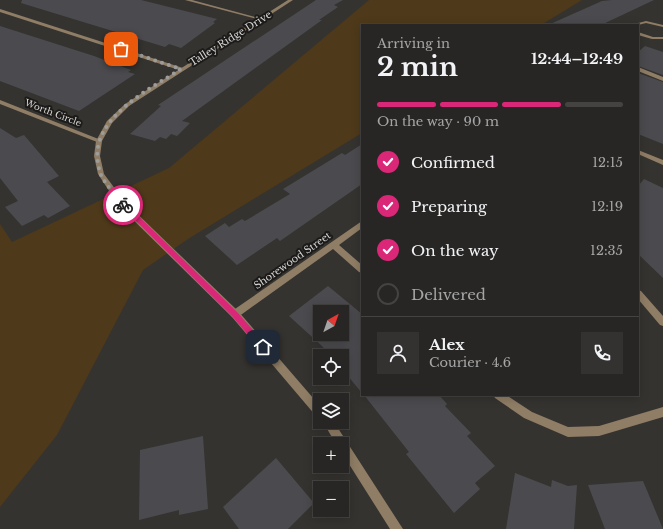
<!DOCTYPE html>
<html lang="en">
<head>
<meta charset="utf-8">
<style>
	:root { --surface:#282624; --page:#343231; --text:#f1f3f6; --muted:#a5a5a6; --line:#444341; --accent:#db2777 }
	body { margin:0; font-family:"Libre Baskerville",serif; background:var(--page); color:var(--text); height:100vh; display:flex; flex-direction:column; font-size:15px; white-space:nowrap }
	* { box-sizing:border-box; margin:0 }
	p { font-size:13px; color:var(--muted) }
	.icon { flex:none; width:22px; height:22px; fill:none; stroke:currentColor; stroke-width:2; stroke-linecap:round; stroke-linejoin:round }
	.map { position:relative; flex:1; overflow:hidden }
	.panel { position:absolute; left:361px; top:24px; width:278px; height:372px; display:flex; flex-direction:column; background:var(--surface); border-radius:0px; box-shadow:0 2px 10px #0003,0 0 0 1px var(--line) }
	.panel>* { flex:none }
	.needle { width:26px; rotate:40deg }
	.buttons { position:absolute; left:313px; top:305px; display:grid; gap:8px }
	.buttons a { display:grid; place-items:center; width:36px; height:36px; border-radius:0px; background:var(--surface); box-shadow:0 2px 10px #0003,0 0 0 1px var(--line); font-size:20px }
	.pin { position:absolute; display:grid; place-items:center; width:34px; height:34px; color:#fff; margin:-17px; border-radius:8px; box-shadow:0 2px 6px #0006 }
	.courier { position:absolute; display:grid; place-items:center; width:40px; height:40px; margin:-20px; border:3px solid #db2777; border-radius:50%; background:#fff; color:#222; box-shadow:0 1px 5px #0007 }
	.overview em { font-style:normal; font-weight:700 }
	.overview div { display:flex; flex-direction:column-reverse }
	.overview { display:flex; align-items:center; justify-content:space-between; height:68px; padding:0 16px }
	h1 { font-size:26px; font-weight:700; line-height:30px }
	.bar { display:grid; grid-template-columns:repeat(4,1fr); gap:6px 4px; align-content:center; height:48px; padding:0 16px }
	.bar i { height:5px; border-radius:3px; background:var(--line) }
	.bar .on { background:var(--accent) }
	.bar p { grid-column:span 4 }
	.line { display:flex; align-items:center; gap:10px; padding:0 16px; border-top:1px solid var(--line) }
	.line div { flex:1 }
	.round { display:grid; place-items:center; flex:none; width:42px; height:42px; border-radius:0px; background:var(--page) }
	ol { padding:0 16px; list-style:none }
	li { display:flex; align-items:center; gap:12px; height:44px }
	li p { margin-inline-start:auto }
	li .icon { padding:4px; border-radius:50%; background:var(--accent); color:#fff; stroke-width:4 }
	li:last-child { color:var(--muted) }
	li i { width:22px; height:22px; border:2px solid var(--line); border-radius:50% }
	.map>svg:first-child { display:block }
</style>
</head>
<body>
<div class="map">
<svg width="663" height="529" viewBox="0 0 663 529">
	<rect width="100%" height="100%" fill="#353330"/>
	<!-- green -->
	<path fill="#4e391a" d="M369 0H582L541 25H362V133L188 239 143 270 57 435 0 507V224L12 242 169 168Z"/>
	<!-- building -->
	<path fill="#4b4b4f" fill-rule="evenodd" d="M22 0H141L217 19 213 22 215 23 181 48 169 44 165 47 21 3Z
		M316 0H343L334 5 338 7 319 20H322L182 121 190 123 177 136 171 134 166 139 160 137 155 141 130 134 161 106 158 105Z
		M612 0H654L601 25H548L602 1Z
		M0 26 94 56 131 70 128 72 135 74 79 111 0 81Z
		M645 46 663 52V75L638 66V52Z
		M638 73 663 82V144L638 134Z
		M0 128 16 138 24 135 59 176 47 182 70 206 48 218 44 215 22 226 5 207 18 201 0 178Z
		M362 144V184L280 241 277 238 237 265 205 236 225 223 229 227 242 219 245 221 290 194 283 189 342 153 345 155Z
		M644 179 663 188V278L638 254V186Z
		M328 286 362 314V393L342 369V356H331L322 346 289 316ZM320 312H342V334H320Z
		M364 395H439L447 404 445 406 471 433 467 436 495 466 475 483 480 489 454 513 406 454 409 452Z
		M203 436 208 509 179 515V510L139 520 140 450Z
		M276 458 314 503 288 529H239L223 507Z
		M515 473 551 487 552 480 568 486 577 485 574 529H506Z
		M643 481 663 529H605L588 485Z"/>
	<g fill="none" stroke-linecap="round" stroke-linejoin="round">
		<!-- minor -->
		<path fill="#8f7d65" fill-rule="evenodd" d="M185 0H192L263 19 261 20Z
			M0 9 183 68 184 69 179 70 0 12Z
			M646 21 663 25V27L646 23 638 25H631Z
			M638 32 653 37H663V39H652L638 35Z
			M638 67 663 77V81L638 71Z
			M0 100 101 140 102 141 99 143 97 142 0 104Z
			M638 150 663 160V165L638 154Z
			M362 221V228L339 245 362 265V273L359 272 333 249 238 317 235 318 232 317 231 314 232 311Z
			M638 290 641 291 663 316V326L660 325 638 299Z
			M493 395H506L532 412 568 427 599 426 663 407V417L599 436 568 437 524 418 495 398Z"/>
		<!-- tertiary -->
		<path fill="#8f7d65" fill-rule="evenodd" d="M288 0H293L129 106 112 123 102 141 100 156 104 174 125 202 238 311 320 406V418L316 416 232 317 119 206 98 174 94 156 96 141 107 121 125 104Z
			M323 422H334L403 529H390L342 453V444H336Z"/>
	</g>
	<!-- route -->
	<path fill="#db2777" d="M121 203H125L237 312 266 345V349H260L232 316 121 206Z"/>
	<g fill="none" stroke-linecap="round" stroke-linejoin="round">
		<!-- done -->
		<path stroke="#9d9c99" stroke-width="4" stroke-dasharray="0 7.2" d="M121 49 181 69C150 89 90 118 98 163 99 167 99 171 101 175 106 185 116 196 123 205"/>
	</g>
	<g text-anchor="middle" stroke-width="4" stroke-linejoin="round" paint-order="stroke">
		<!-- far-street labels -->
		<g font-size="9" fill="#d5d4d2" stroke="#1c1b19">
			<text transform="translate(53 113) rotate(21)" y="3">Worth Circle</text>
		</g>
		<!-- street labels -->
		<g font-size="10" fill="#d5d4d2" stroke="#1c1b19">
			<text transform="translate(230 38) rotate(-32)" y="4">Talley Ridge Drive</text>
			<text transform="translate(292 260) rotate(-35)" y="4">Shorewood Street</text>
		</g>
	</g>
</svg>
<div class="buttons">
<a><svg class="needle" viewBox="-14 -14 28 28"><path d="M0-13l5 13h-10z" fill="#e53935"/><path d="M0 13l5-13h-10z" fill="#a5a5a6"/></svg></a>
<a><svg class="icon" aria-label="locate" viewBox="0 0 24 24"><circle cx="12" cy="12" r="6"/><path d="M12 2v4M12 18v4M2 12h4M18 12h4"/></svg></a>
<a><svg class="icon" aria-label="layers" viewBox="0 0 24 24"><path d="M12 4l9 5-9 5-9-5zM3 14l9 5 9-5"/></svg></a>
<a>+</a>
<a>−</a>
</div>
<div class="pin" style="left:121px;top:49px;background:#ea580c"><svg class="icon" aria-label="bag" viewBox="0 0 24 24"><path d="M5 8h14l-1 12H6zM9 8a3 3 0 0 1 6 0"/></svg></div>
<div class="pin" style="left:263px;top:347px;background:#1f2937"><svg class="icon" aria-label="home" viewBox="0 0 24 24"><path d="M3 11l9-7 9 7M6 9v11h12V9"/></svg></div>
<div class="courier" style="left:123px;top:205px"><svg class="icon" aria-label="bike" viewBox="0 0 24 24"><circle cx="6" cy="16" r="4"/><circle cx="18" cy="16" r="4"/><path d="M6 16l4-8h5l3 8M10 8l3 8H6M13 5h3"/></svg></div>
<section class="panel">
<div class="overview"><div><h1>2 min</h1><p>Arriving in</p></div><em>12:44–12:49</em></div>
<div class="bar"><i class="on"></i><i class="on"></i><i class="on"></i><i></i><p>On the way · 90 m</p></div>
<ol>
<li><svg class="icon" aria-label="check" viewBox="0 0 24 24"><path d="M5 12l5 5 9-10"/></svg>Confirmed<p>12:15</p></li>
<li><svg class="icon" aria-label="check" viewBox="0 0 24 24"><path d="M5 12l5 5 9-10"/></svg>Preparing<p>12:19</p></li>
<li><svg class="icon" aria-label="check" viewBox="0 0 24 24"><path d="M5 12l5 5 9-10"/></svg>On the way<p>12:35</p></li>
<li><i></i>Delivered</li>
</ol>
<div class="line" style="height:72px"><a class="round"><svg class="icon" aria-label="person" viewBox="0 0 24 24"><circle cx="12" cy="8" r="4"/><path d="M4 21q1-7 8-7t8 7"/></svg></a><div><b>Alex</b><p>Courier · 4.6</p></div><a class="round"><svg class="icon" aria-label="phone" viewBox="0 0 24 24"><path d="M5 4h4l2 5-3 2q2 4 5 5l2-3 5 2v4C11 20 4 13 5 4z"/></svg></a></div>
</section>
</div>
</body>
</html>
